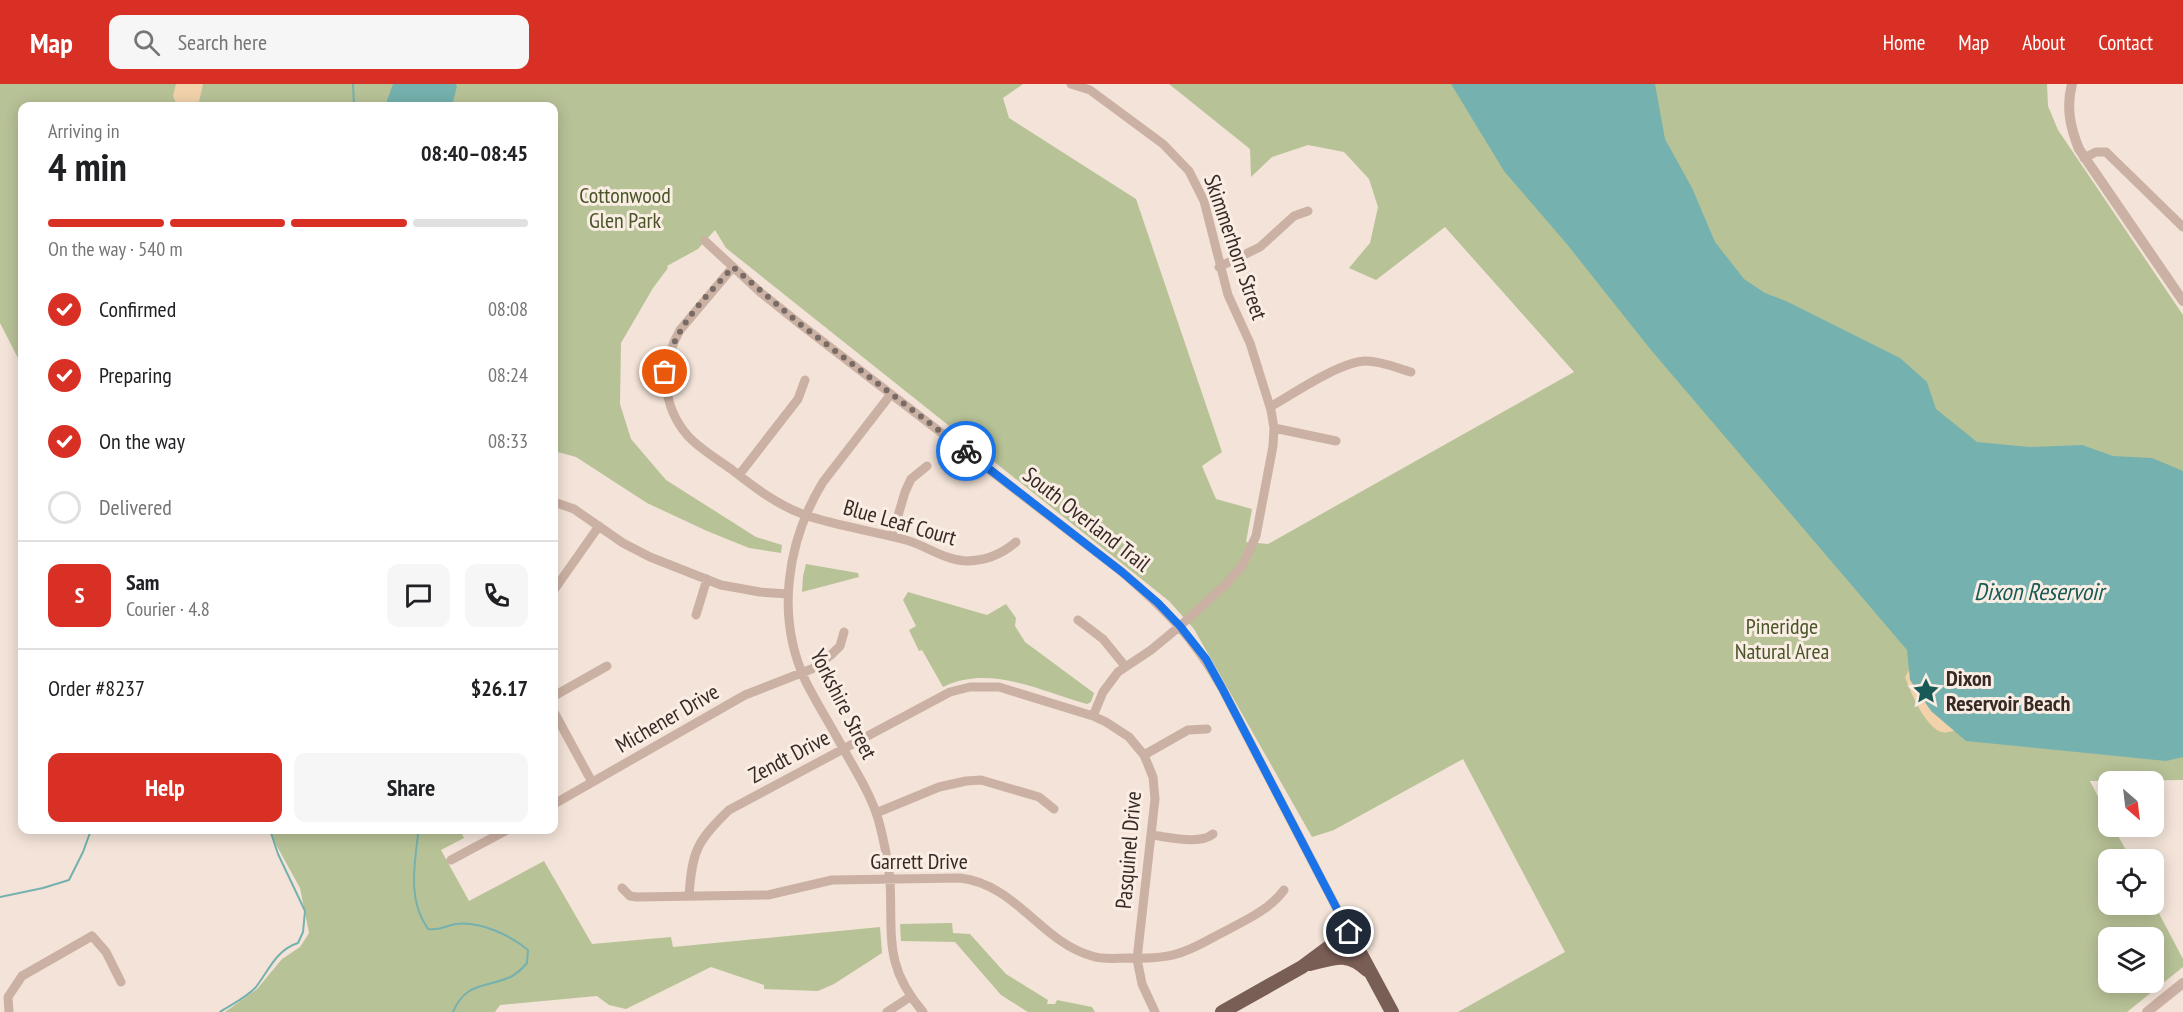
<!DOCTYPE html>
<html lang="en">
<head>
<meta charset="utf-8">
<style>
	:root { --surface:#fff; --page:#f6f6f6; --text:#202124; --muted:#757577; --line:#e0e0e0; --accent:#d93025 }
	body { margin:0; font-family:"PT Sans Narrow",sans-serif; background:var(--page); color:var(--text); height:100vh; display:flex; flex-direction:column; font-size:22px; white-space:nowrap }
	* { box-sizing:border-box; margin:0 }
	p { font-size:20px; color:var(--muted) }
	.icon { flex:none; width:33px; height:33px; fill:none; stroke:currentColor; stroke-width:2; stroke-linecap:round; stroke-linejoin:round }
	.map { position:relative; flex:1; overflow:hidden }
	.details { position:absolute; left:18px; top:18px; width:540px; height:732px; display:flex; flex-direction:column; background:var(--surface); border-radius:12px; box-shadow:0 3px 15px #0003 }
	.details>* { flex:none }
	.needle { width:39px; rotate:152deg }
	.controls { position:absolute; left:2098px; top:687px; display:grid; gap:12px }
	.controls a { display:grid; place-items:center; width:66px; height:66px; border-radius:12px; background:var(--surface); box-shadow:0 3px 15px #0003; font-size:30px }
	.pin { position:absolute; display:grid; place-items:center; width:51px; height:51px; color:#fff; margin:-26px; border:3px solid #fff; border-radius:50%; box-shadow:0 2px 6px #0007 }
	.courier { position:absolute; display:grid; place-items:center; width:60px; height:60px; margin:-30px; border:4px solid #1a73e8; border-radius:50%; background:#fff; color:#222; box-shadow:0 2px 8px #0007 }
	.summary em { font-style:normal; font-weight:700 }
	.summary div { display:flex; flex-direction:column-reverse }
	.summary { display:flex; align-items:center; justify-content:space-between; height:102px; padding:0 30px }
	h1 { font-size:39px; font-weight:700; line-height:45px }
	.bar { display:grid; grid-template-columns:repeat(4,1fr); gap:9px 6px; align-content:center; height:72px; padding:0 30px }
	.bar i { height:8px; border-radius:4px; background:var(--line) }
	.bar .current { background:var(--accent) }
	.bar p { grid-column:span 4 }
	.line { display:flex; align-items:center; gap:15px; padding:0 30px; border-top:2px solid var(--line) }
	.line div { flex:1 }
	.round { display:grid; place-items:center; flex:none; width:63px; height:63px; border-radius:12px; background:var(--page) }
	ol { padding:0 30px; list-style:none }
	li { display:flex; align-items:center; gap:18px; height:66px }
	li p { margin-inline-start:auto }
	li .icon { padding:6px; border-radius:50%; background:var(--accent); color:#fff; stroke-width:4 }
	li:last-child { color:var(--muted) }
	li i { width:33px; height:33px; border:3px solid var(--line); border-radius:50% }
	.cta { display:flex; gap:12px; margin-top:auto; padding:12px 30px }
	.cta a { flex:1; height:69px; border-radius:12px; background:var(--accent); color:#fff; font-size:24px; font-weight:700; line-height:69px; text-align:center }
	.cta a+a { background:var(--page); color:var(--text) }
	header { display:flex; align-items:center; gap:36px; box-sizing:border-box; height:84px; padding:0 30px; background:var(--accent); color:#fff }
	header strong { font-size:28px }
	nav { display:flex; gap:33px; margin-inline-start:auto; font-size:21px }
	.search { width:420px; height:54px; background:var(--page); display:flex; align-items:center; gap:15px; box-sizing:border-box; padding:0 21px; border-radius:12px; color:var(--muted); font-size:22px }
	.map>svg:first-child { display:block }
</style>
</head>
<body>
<header>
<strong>Map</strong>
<div class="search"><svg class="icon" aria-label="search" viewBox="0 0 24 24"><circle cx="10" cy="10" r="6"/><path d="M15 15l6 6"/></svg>Search here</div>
<nav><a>Home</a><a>Map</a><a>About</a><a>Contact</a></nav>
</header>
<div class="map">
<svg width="2183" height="928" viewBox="0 0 2183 928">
	<rect width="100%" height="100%" fill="#f3e3d8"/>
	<!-- green -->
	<path fill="#b8c297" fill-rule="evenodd" d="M0 0H1023L1003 14 1009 34 1136 115 1222 368 1202 382 1216 415 1252 425 1246 458 1268 460 1574 288 1445 143 1376 196 1349 184 1370 159 1378 123 1369 95 1344 68 1308 61 1272 73 1251 93 1250 65 1169 0H2047L2048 22 2058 46 2183 231V696L2090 697 2109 734V742L2113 743 2131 775 2109 776V820H2154L2183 875V883L2127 928H1458L1565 868 1463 675 1334 746 1312 753 1194 545 1169 517 726 164 715 146 698 165 667 182 668 184 653 204 621 259 620 320 631 355 666 396 756 453 782 461 781 469 749 464 707 447 647 419 576 373 554 367V22H22V282L0 239ZM2109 854H2154V898H2109Z
		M806 480 858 489 859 493 802 508 803 492Z
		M908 508 987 531 1006 520 1016 534 1015 542 1025 558 1094 609 1091 618 1087 620C1040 607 990 580 943 603L922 566 919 567 909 546 916 542 903 516Z
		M268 746H460L464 754 441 766 469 817 544 777 592 860 671 853 673 863 880 843 882 869 834 900 818 907 764 905V901L711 883 626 925 609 921 597 912 500 921 495 928H225L257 905 282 875 300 863 309 849 300 804Z
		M952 839 953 849 970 850 1006 890 1048 916 1047 920H1055L1057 916 1092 923 1095 928H1028L1001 911 955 858 901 857 900 840Z"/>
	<!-- sand -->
	<path fill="#f1d2ab" d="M176 0H203L198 22 177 21 173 12Z
		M1913 580 1964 643C1958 645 1948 650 1941 648 1924 641 1911 609 1905 593Z"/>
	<!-- water -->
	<path fill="#75b1ae" d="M393 0H455L457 2 452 22H385Z
		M1451 0H1655L1665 55 1692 104 1715 158 1744 195 1765 209 1788 218 1900 274 1927 298 1936 325 1977 358 2029 363 2082 361 2113 372 2152 374 2183 387V673L2166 677 1966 657 1931 627 1910 596 1907 566 1651 266 1566 159 1504 87Z"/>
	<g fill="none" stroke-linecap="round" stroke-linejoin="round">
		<!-- stream -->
		<path stroke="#75b1ae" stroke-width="2" d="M353 0 354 22
			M416 746 418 751C414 783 408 817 428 845 439 847 445 842 456 840 480 837 510 851 528 866L527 879C522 885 516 891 508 894 483 904 465 899 453 928
			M0 813 43 804 69 796 83 768 91 746
			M220 928C231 921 247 913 256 903 269 886 276 866 298 859L303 848 305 827 278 770 270 746"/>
		<!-- minor -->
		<path stroke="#cbb1a3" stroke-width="9" d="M1071 0 1090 6 1163 60 1189 87 1204 117 1228 211 1250 259 1271 326 1274 344 1273 362 1256 452 1242 482 1225 501 1180 542 1151 566 1118 588 1103 608 1093 632
			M2084 74 2096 68H2106L2183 143
			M705 157 760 208 800 240 1122 488C1166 526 1193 553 1222 604L1349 848
			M733 183 680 246C660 281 661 321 688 352 700 365 717 375 731 385 754 403 777 421 805 431 838 442 873 447 906 456 927 462 944 476 966 477 986 477 1001 471 1016 458
			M1219 183 1260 163 1294 132 1308 127
			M891 310 823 398C787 457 775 533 806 598 816 618 828 637 839 657 853 683 871 709 879 738 884 757 888 777 890 796 893 852 883 881 923 928
			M1270 323C1293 310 1341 277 1366 277 1381 277 1397 284 1411 288
			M1274 344 1336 357
			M739 391 798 315 805 296
			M554 418 574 425 623 459 650 473 721 501 760 508 788 510
			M892 452 905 408 911 395 927 382
			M554 506 599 442
			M696 531 707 495
			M1078 536 1103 555 1125 582
			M554 612 607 582
			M554 628 592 698
			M1144 671 1188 646 1207 645
			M554 720 745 611 814 584 831 571 840 562 844 548
			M876 729 939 703 966 697 981 696 1039 713 1054 725
			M1151 751C1169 753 1200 761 1213 750
			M451 776 507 746
			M622 804 630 812 637 813 768 811 832 796 960 794C1016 800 1041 858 1092 872 1104 876 1117 874 1129 874 1166 875 1180 872 1212 854 1237 840 1267 829 1284 806
			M689 812C692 767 697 757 729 726L950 608 970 603H999L1093 632 1106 638 1129 653 1144 671 1153 693 1155 715 1137 875 1142 900 1155 928
			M9 928 8 913 22 892 92 852 106 868 121 898
			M887 928 910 913"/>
		<!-- tertiary -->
		<path stroke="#cbb1a3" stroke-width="10" d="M2072 0C2066 23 2070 43 2079 65L2183 217
			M2147 928 2183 899"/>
		<!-- primary -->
		<path stroke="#795e55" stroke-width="14" d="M1310 880C1334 874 1347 867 1367 886
			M1222 928 1302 883 1349 848 1392 928"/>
	</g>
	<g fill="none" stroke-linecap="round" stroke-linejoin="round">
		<!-- done -->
		<path stroke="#786a64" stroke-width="6" stroke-dasharray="0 10.8" d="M665 288C672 245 705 214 733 183L800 240 966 367"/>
		<!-- route -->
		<path stroke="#1a73e8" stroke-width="8" d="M966 367 1122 488 1158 519 1180 542 1206 575 1222 604 1349 848"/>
	</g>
	<!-- icons -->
	<defs>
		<symbol id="sight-bare" viewBox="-9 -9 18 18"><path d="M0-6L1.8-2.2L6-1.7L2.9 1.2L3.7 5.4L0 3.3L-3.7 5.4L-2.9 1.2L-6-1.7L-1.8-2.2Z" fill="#195a57" stroke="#faeee4" stroke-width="2.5" paint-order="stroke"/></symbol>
	</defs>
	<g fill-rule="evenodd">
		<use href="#sight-bare" x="1907" y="588" width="38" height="38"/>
	</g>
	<g text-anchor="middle" stroke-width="6" stroke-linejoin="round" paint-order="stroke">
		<!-- park labels -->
		<g font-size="22" fill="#495528" stroke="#faeee4">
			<text x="625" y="119">Cottonwood<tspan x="625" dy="25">Glen Park</tspan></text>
			<text x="1782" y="550">Pineridge<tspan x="1782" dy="25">Natural Area</tspan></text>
		</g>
		<!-- street labels -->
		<g font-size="22" fill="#362926" stroke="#faeee4">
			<text transform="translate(1236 163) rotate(71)" y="8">Skimmerhorn Street</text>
			<text transform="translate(1087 435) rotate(38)" y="8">South Overland Trail</text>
			<text transform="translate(900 438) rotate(16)" y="8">Blue Leaf Court</text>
			<text transform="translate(844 620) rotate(63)" y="8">Yorkshire Street</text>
			<text transform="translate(667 634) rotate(-30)" y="8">Michener Drive</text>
			<text transform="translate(789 672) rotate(-28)" y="8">Zendt Drive</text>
			<text transform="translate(1128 766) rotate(-85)" y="8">Pasquinel Drive</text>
			<text x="919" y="785">Garrett Drive</text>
		</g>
		<!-- poi labels -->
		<g font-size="22" font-weight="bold" fill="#362926" stroke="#faeee4" text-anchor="start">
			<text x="1946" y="602">Dixon<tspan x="1946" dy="25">Reservoir Beach</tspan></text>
		</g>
		<!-- water labels -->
		<g font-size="24" font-style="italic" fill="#195a57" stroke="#faeee4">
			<text x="2039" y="516">Dixon Reservoir</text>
		</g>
	</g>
</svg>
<div class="controls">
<a><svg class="needle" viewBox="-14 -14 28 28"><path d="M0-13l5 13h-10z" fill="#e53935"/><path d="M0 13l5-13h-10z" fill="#757577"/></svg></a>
<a><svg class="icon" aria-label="locate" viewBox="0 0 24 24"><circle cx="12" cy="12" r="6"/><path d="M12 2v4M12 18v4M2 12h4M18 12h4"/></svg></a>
<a><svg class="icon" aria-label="layers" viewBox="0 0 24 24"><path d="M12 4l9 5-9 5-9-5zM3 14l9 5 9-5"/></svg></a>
</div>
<div class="pin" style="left:665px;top:288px;background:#ea580c"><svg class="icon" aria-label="bag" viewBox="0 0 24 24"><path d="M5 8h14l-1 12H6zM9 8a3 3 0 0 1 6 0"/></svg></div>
<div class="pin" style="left:1349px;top:848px;background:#1f2937"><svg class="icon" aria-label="home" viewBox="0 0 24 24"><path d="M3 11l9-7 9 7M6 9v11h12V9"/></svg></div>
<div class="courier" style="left:966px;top:367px"><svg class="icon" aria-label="bike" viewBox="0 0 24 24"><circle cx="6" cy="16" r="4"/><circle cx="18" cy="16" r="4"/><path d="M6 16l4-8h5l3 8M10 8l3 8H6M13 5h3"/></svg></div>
<section class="details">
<div class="summary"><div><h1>4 min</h1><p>Arriving in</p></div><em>08:40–08:45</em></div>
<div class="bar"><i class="current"></i><i class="current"></i><i class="current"></i><i></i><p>On the way · 540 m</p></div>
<ol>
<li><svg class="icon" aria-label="check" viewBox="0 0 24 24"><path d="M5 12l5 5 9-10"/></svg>Confirmed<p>08:08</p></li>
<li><svg class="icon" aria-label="check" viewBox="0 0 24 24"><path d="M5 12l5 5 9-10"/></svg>Preparing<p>08:24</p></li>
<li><svg class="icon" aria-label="check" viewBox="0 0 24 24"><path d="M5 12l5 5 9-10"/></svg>On the way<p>08:33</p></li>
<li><i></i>Delivered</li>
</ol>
<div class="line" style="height:108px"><b class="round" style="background:var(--accent);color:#fff">S</b><div><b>Sam</b><p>Courier · 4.8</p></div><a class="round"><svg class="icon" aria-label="chat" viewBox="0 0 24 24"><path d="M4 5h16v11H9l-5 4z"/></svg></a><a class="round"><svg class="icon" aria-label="phone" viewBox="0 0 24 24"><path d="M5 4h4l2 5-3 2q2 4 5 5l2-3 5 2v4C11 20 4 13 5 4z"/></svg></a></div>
<div class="line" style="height:78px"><div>Order #8237</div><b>$26.17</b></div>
<div class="cta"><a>Help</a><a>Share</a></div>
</section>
</div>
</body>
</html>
